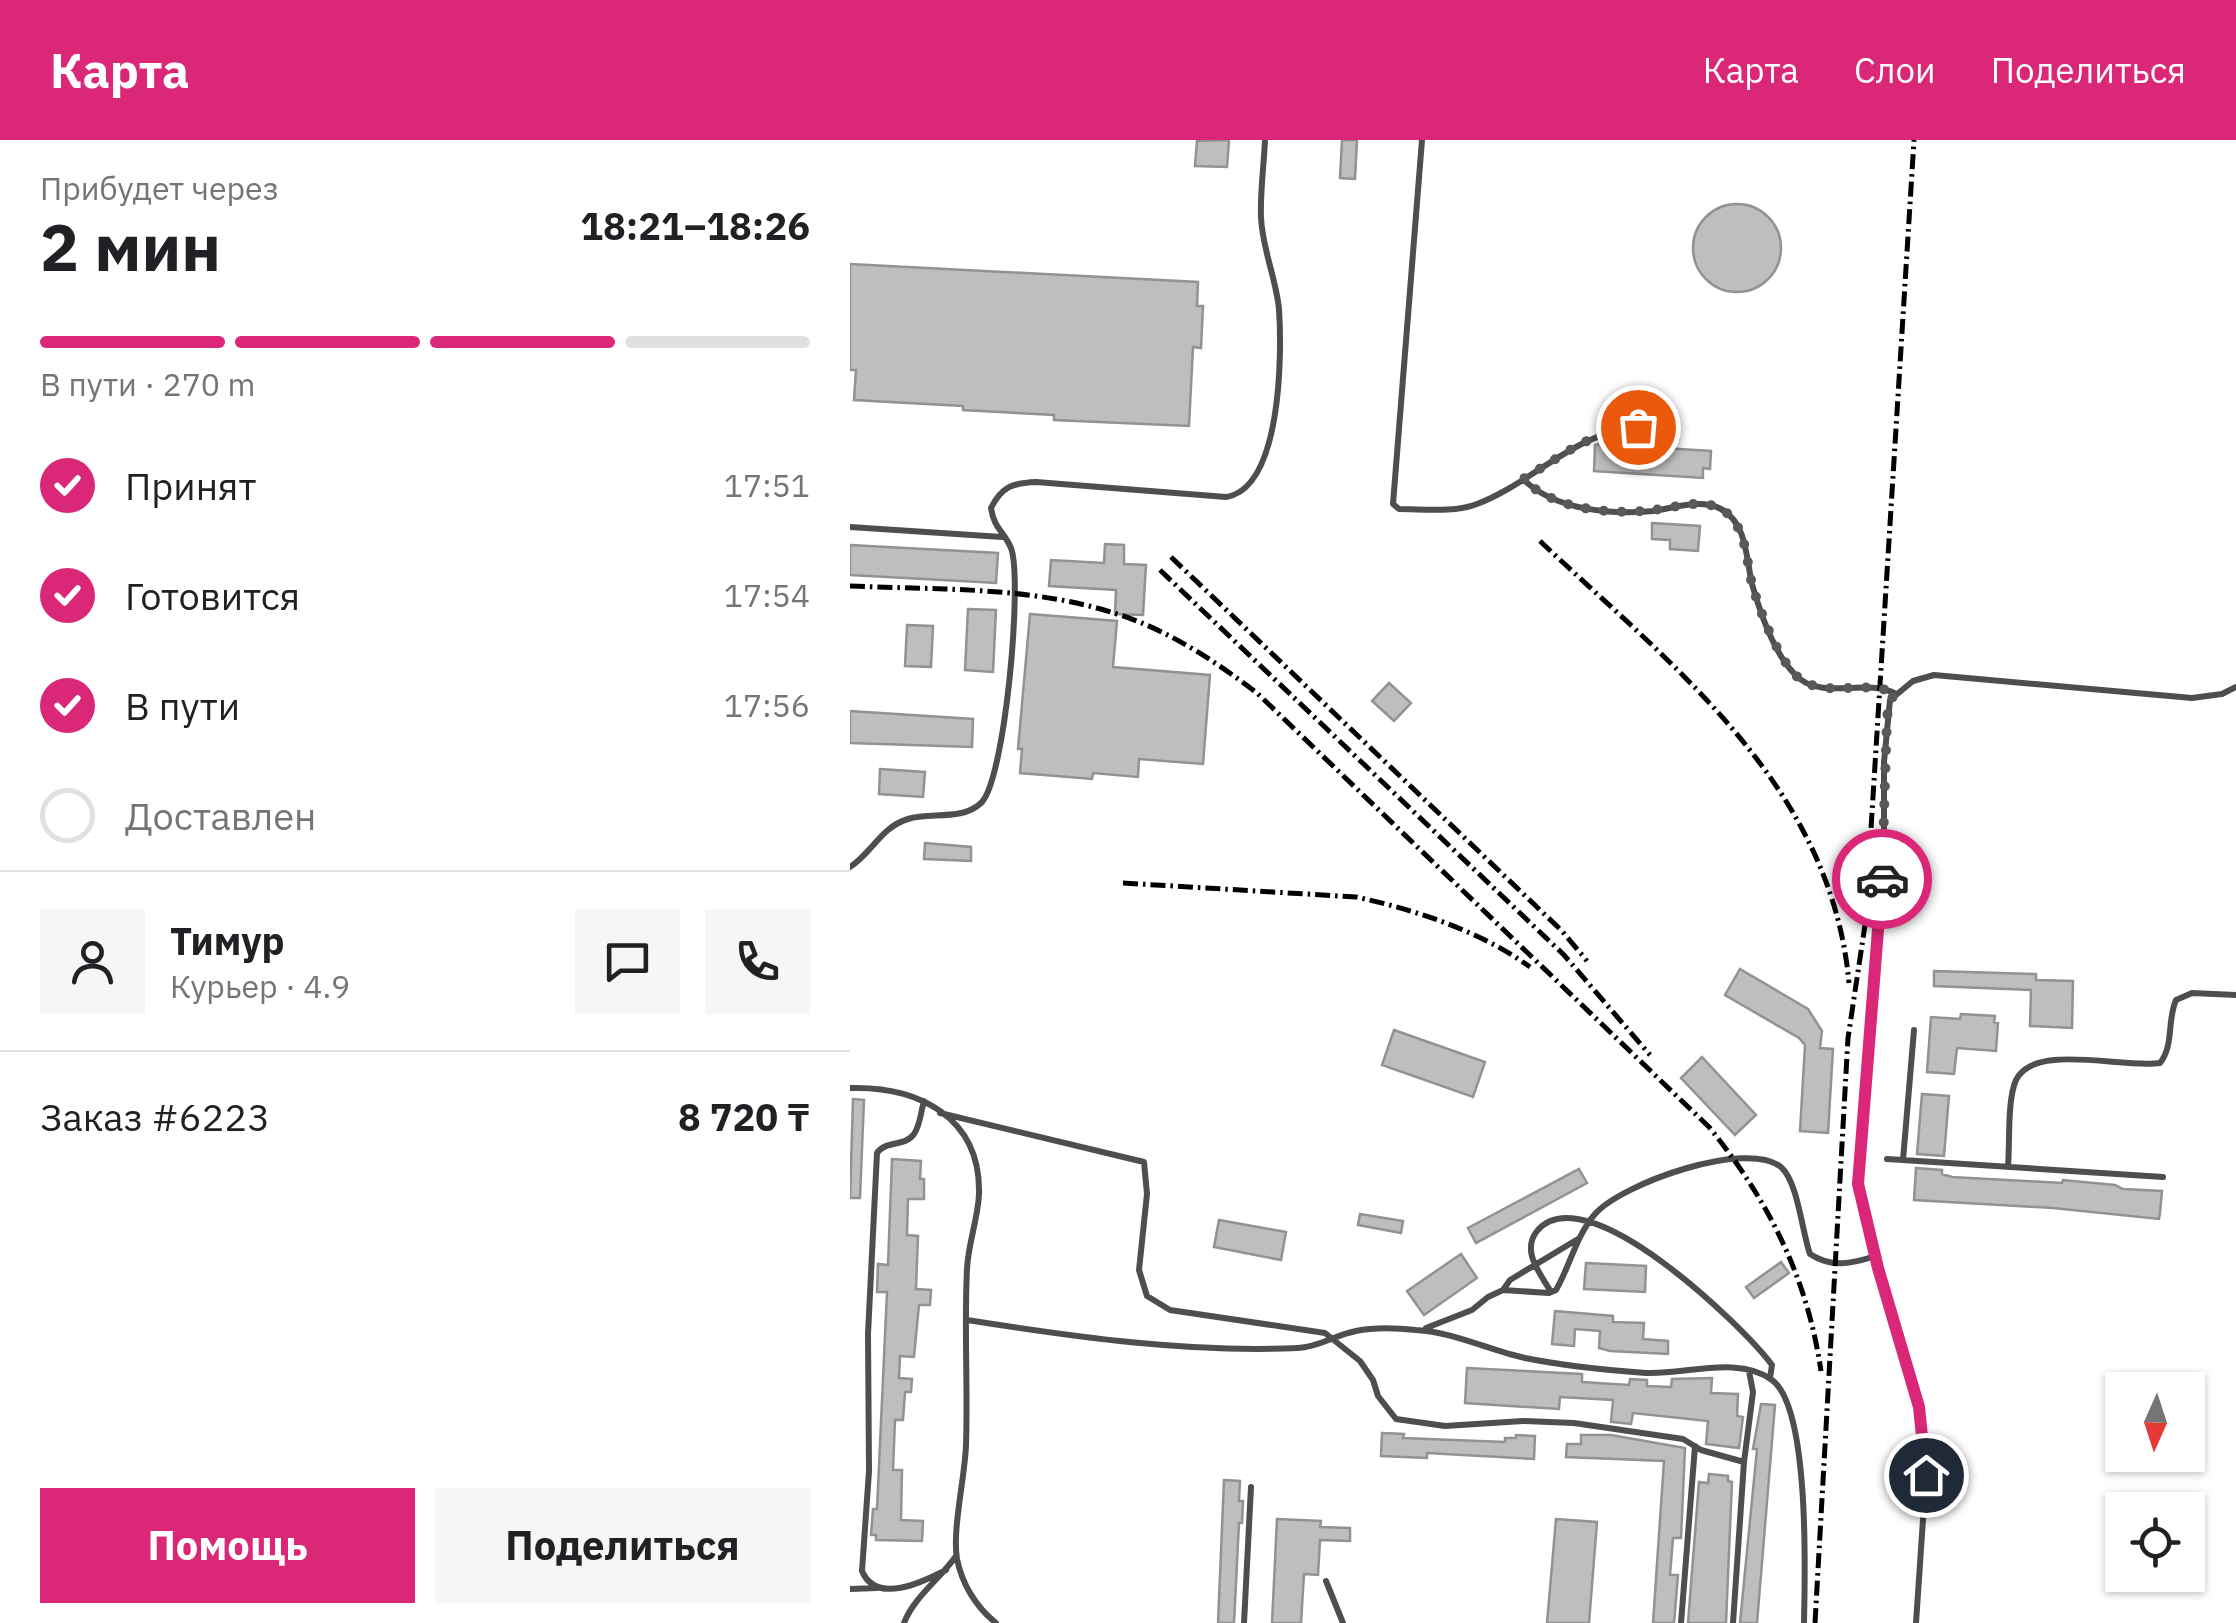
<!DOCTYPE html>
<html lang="ru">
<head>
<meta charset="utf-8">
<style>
	:root { --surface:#fff; --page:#f6f6f6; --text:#202124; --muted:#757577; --line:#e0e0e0; --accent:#db2777 }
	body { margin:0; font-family:"IBM Plex Sans",sans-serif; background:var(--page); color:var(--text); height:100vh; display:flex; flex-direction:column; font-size:38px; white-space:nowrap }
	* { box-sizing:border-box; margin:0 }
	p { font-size:32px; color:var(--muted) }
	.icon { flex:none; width:55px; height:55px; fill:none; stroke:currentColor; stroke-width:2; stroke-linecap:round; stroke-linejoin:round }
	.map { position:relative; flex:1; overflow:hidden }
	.panel { display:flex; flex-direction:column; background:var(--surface); width:850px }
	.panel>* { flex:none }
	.needle { width:65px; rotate:183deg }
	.controls { position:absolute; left:1255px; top:1232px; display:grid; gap:20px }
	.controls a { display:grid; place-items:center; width:100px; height:100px; border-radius:0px; background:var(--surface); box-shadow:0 2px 8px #0004; font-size:50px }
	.pin { position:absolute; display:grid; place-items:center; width:85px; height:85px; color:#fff; margin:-42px; border:5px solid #fff; border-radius:50%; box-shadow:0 2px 10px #0007 }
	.courier { position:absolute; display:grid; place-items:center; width:100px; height:100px; margin:-50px; border:8px solid #db2777; border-radius:50%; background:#fff; color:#222; box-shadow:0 2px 12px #0007 }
	.head em { font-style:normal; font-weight:800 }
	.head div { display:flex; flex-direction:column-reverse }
	.head { display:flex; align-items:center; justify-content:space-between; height:170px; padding:0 40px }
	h1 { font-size:65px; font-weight:800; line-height:75px }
	.bar { display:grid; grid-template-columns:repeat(4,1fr); gap:15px 10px; align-content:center; height:120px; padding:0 40px }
	.bar i { height:12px; border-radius:8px; background:var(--line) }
	.bar .selected { background:var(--accent) }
	.bar p { grid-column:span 4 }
	.line { display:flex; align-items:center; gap:25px; padding:0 40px; border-top:2px solid var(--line) }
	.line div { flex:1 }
	.round { display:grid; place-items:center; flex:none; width:105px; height:105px; border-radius:0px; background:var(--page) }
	ol { padding:0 40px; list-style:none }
	li { display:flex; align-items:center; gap:30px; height:110px }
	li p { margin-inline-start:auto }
	li .icon { padding:10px; border-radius:50%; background:var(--accent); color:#fff; stroke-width:4 }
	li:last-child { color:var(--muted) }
	li i { width:55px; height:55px; border:5px solid var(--line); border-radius:50% }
	.cta { display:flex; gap:20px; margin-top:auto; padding:20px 40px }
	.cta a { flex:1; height:115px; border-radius:0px; background:var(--accent); color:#fff; font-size:40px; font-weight:800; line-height:115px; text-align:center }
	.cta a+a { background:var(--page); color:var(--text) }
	header { display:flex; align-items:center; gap:60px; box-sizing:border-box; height:140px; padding:0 50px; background:var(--accent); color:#fff }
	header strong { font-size:48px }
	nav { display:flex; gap:55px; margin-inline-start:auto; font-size:35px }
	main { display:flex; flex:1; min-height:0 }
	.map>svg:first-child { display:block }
</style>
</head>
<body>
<header>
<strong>Карта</strong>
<nav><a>Карта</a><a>Слои</a><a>Поделиться</a></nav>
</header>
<main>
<section class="panel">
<div class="head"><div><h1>2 мин</h1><p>Прибудет через</p></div><em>18:21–18:26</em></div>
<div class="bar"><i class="selected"></i><i class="selected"></i><i class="selected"></i><i></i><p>В пути · 270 m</p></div>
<ol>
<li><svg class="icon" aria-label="check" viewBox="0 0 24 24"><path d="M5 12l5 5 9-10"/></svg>Принят<p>17:51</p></li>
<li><svg class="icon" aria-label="check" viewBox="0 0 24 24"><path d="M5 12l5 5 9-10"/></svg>Готовится<p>17:54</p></li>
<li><svg class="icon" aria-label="check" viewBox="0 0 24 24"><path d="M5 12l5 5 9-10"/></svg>В пути<p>17:56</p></li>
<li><i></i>Доставлен</li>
</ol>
<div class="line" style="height:180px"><a class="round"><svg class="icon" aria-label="person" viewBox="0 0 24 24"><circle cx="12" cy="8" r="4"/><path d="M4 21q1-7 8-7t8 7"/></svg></a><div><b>Тимур</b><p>Курьер · 4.9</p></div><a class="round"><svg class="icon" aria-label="chat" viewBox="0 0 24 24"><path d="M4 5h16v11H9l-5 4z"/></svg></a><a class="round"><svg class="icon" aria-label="phone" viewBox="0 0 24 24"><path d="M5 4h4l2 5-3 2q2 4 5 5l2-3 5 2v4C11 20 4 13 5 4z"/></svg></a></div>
<div class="line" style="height:130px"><div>Заказ #6223</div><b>8 720 ₸</b></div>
<div class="cta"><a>Помощь</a><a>Поделиться</a></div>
</section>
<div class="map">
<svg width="1386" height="1483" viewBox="0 0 1386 1483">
	<rect width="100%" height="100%" fill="#fff"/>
	<!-- building -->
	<path fill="#bebebe" stroke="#929292" stroke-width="2.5" d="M379 0 377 27 345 26 347 1Z
		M492 0H507L505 39 490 38Z
		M843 108a44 44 0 1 1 88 0a44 44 0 1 1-88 0Z
		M0 124 348 142 347 166H353L351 208 343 207 339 286 204 280V275L113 270V266L4 260 6 230H0Z
		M749 304 861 311 860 329 853 328V338L744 331 745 305Z
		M802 383 850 386 848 411 820 409V400L802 399Z
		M255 404 274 405V424L296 425 293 475 265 474 266 450 199 446 201 420 254 423Z
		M0 405 148 413 146 443 0 435Z
		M118 469 146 470 143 532 115 530Z
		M180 474 267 481 263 527 360 535 353 624 289 619 288 637 243 633 242 639 170 633 172 609H168Z
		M57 485 83 486 81 527 55 526Z
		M539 543 561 563 544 581 522 561Z
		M0 571 123 579 122 607 0 603Z
		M30 629 75 632 73 657 29 654Z
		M75 703 121 707V721L74 719Z
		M890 829 958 869 972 891 970 908 983 909 978 993 950 991 955 905 949 898 875 855Z
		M1084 831 1186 834V840L1223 841 1222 888 1180 886 1181 850 1084 846Z
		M1111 874 1145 876 1144 882 1148 883 1146 911 1107 908 1104 934 1077 932 1081 877 1110 879Z
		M544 890 635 922 623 957 532 925Z
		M852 917 906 975 885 995 831 938Z
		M1072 954 1099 956 1094 1016 1067 1014Z
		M3 959 14 960 10 1058H0Z
		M42 1019 71 1021 70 1039H74V1059H58L57 1095 68 1096 66 1149 81 1150 80 1165H69L64 1217 50 1216 49 1238 62 1239 61 1252H55L53 1280H45L43 1330H52L51 1380 73 1381 72 1401 26 1400V1395H21L23 1369H27L37 1152H27L28 1124 38 1125Z
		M1066 1028 1092 1030V1034L1102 1037 1212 1043 1213 1040 1265 1045 1273 1049 1312 1051 1310 1073 1309 1079 1203 1068 1064 1060Z
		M729 1029 737 1043 626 1103 618 1088Z
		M510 1074 553 1081 551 1093 508 1085Z
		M369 1080 436 1092 431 1120 364 1107Z
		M611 1114 627 1138 574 1175 557 1151Z
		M931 1122 939 1133 904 1158 896 1147Z
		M736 1123 796 1126 795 1152 734 1149Z
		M705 1171 763 1176V1182L794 1183 793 1199 818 1201V1214L760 1211 749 1208 750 1191 725 1189 724 1206 702 1204Z
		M617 1228 732 1234V1242L779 1245 780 1239 797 1240V1246L821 1247 822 1239 862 1238 861 1253 888 1254 887 1276 893 1277 889 1308 856 1304 858 1281 783 1273 781 1284 761 1282 763 1260 710 1257 709 1269 615 1263Z
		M911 1264 925 1265 907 1483H890L907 1309H903Z
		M532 1293 554 1294 553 1298 655 1302V1298H666V1295L685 1296 684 1319 577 1313V1318L531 1316Z
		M731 1295H761L835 1308 831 1398H823L820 1435H828L824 1483H803L814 1321 716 1317 717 1304H731Z
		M859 1334 878 1336V1341L882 1342 876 1483H838L849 1342 858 1343Z
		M374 1340 390 1341 389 1361H393L392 1383H389L384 1483H368Z
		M427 1379 471 1381 470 1387 500 1388V1401L470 1400 468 1435 454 1434 451 1483H422Z
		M706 1379 747 1382 739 1483H697Z"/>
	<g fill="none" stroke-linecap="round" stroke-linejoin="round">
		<!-- service -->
		<path stroke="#4e4e4e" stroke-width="6" d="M572 0 543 364 549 369C573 369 604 373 627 364 684 342 725 292 788 287
			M673 339C704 370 761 375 803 371 824 368 851 358 871 369 897 383 896 418 902 444 910 472 926 520 950 539 976 559 1017 538 1046 554
			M0 387 152 397
			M0 727C22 713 31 687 58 679 81 672 112 681 131 663 155 641 173 440 161 408 154 391 144 389 141 368 152 346 163 343 186 342L376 357C432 348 432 213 429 169 426 138 412 108 411 77 410 52 414 25 415 0
			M0 948C68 946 131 977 129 1054 128 1079 118 1104 117 1129 114 1188 118 1246 116 1305 115 1337 102 1390 107 1419 112 1444 126 1467 146 1483
			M74 961C71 971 70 986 64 994 55 1007 36 1000 27 1013L18 1194 19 1331 12 1431C26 1465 73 1442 96 1430
			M90 973 294 1022 297 1054 289 1130 297 1156 320 1170 475 1193 510 1221 523 1240 528 1256 546 1279 595 1286 673 1281 724 1283 833 1299 851 1310 894 1322
			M1037 1019 1313 1037
			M1053 1020 1064 890
			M1158 1027C1160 1004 1157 960 1166 940 1184 902 1274 929 1310 923 1324 906 1317 880 1326 860L1342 853 1386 855
			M653 1150 660 1140 728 1099
			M701 1152C690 1133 671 1111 687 1091 735 1033 893 1186 922 1225L920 1238
			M117 1180C225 1197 338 1213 448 1208 469 1207 485 1195 506 1191 525 1187 546 1188 566 1190 604 1192 638 1210 675 1218 714 1226 756 1230 796 1233 834 1235 889 1215 922 1240 960 1268 955 1435 954 1483
			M576 1188 622 1170 638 1157 653 1150 699 1153 706 1150C720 1126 726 1096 745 1074 771 1044 896 999 931 1027 948 1042 952 1092 960 1114 981 1128 1002 1124 1025 1116
			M476 1441 493 1483
			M0 1449 27 1448
			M54 1483C64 1457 90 1439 106 1416
			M394 1483 401 1347
			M831 1483 845 1306
			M883 1483 894 1322 903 1252 899 1231
			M1066 1483 1076 1335 1069 1267 1028 1128 1008 1044 1034 714V622L1040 560 1063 541 1084 535 1342 558 1372 554 1386 547"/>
		<!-- rail -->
		<path stroke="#000" stroke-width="5" stroke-dasharray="15 5 2.5 5" stroke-linecap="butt" d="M690 401C823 527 981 645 999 843
			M321 417 712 791 737 821
			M310 430 714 815 800 915
			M0 446C89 450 182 446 267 474 318 490 365 521 407 553L859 987C918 1060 957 1136 971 1231
			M273 743 506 757C566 770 630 791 680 827
			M965 1483 998 898 1015 785 1064 0"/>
	</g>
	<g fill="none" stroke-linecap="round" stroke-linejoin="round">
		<!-- done -->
		<path stroke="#595959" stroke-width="10" stroke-dasharray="0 18" d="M788 287C742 290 711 317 673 339 704 370 761 375 803 370 824 368 851 358 871 369 896 383 896 419 902 444 909 469 929 523 950 539 977 559 1017 538 1046 554L1040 560 1037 577 1032 739"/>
		<!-- route -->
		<path stroke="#db2777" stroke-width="12" d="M1032 739 1008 1044 1028 1128 1069 1267 1076 1335"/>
	</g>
</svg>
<div class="controls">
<a><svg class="needle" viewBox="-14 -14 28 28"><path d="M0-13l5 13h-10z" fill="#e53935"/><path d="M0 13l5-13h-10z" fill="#757577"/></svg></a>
<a><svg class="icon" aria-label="locate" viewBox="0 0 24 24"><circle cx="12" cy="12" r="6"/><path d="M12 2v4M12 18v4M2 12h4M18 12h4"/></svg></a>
</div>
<div class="pin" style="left:788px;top:287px;background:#ea580c"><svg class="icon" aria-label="bag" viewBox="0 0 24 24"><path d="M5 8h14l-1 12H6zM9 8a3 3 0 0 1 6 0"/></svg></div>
<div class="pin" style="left:1076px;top:1335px;background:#1f2937"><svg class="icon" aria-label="home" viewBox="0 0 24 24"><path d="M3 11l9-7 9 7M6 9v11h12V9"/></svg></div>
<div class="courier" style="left:1032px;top:739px"><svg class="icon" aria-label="car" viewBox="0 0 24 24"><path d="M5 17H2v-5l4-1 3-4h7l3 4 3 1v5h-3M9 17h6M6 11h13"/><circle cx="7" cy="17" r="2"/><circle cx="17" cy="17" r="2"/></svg></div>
</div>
</main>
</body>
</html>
